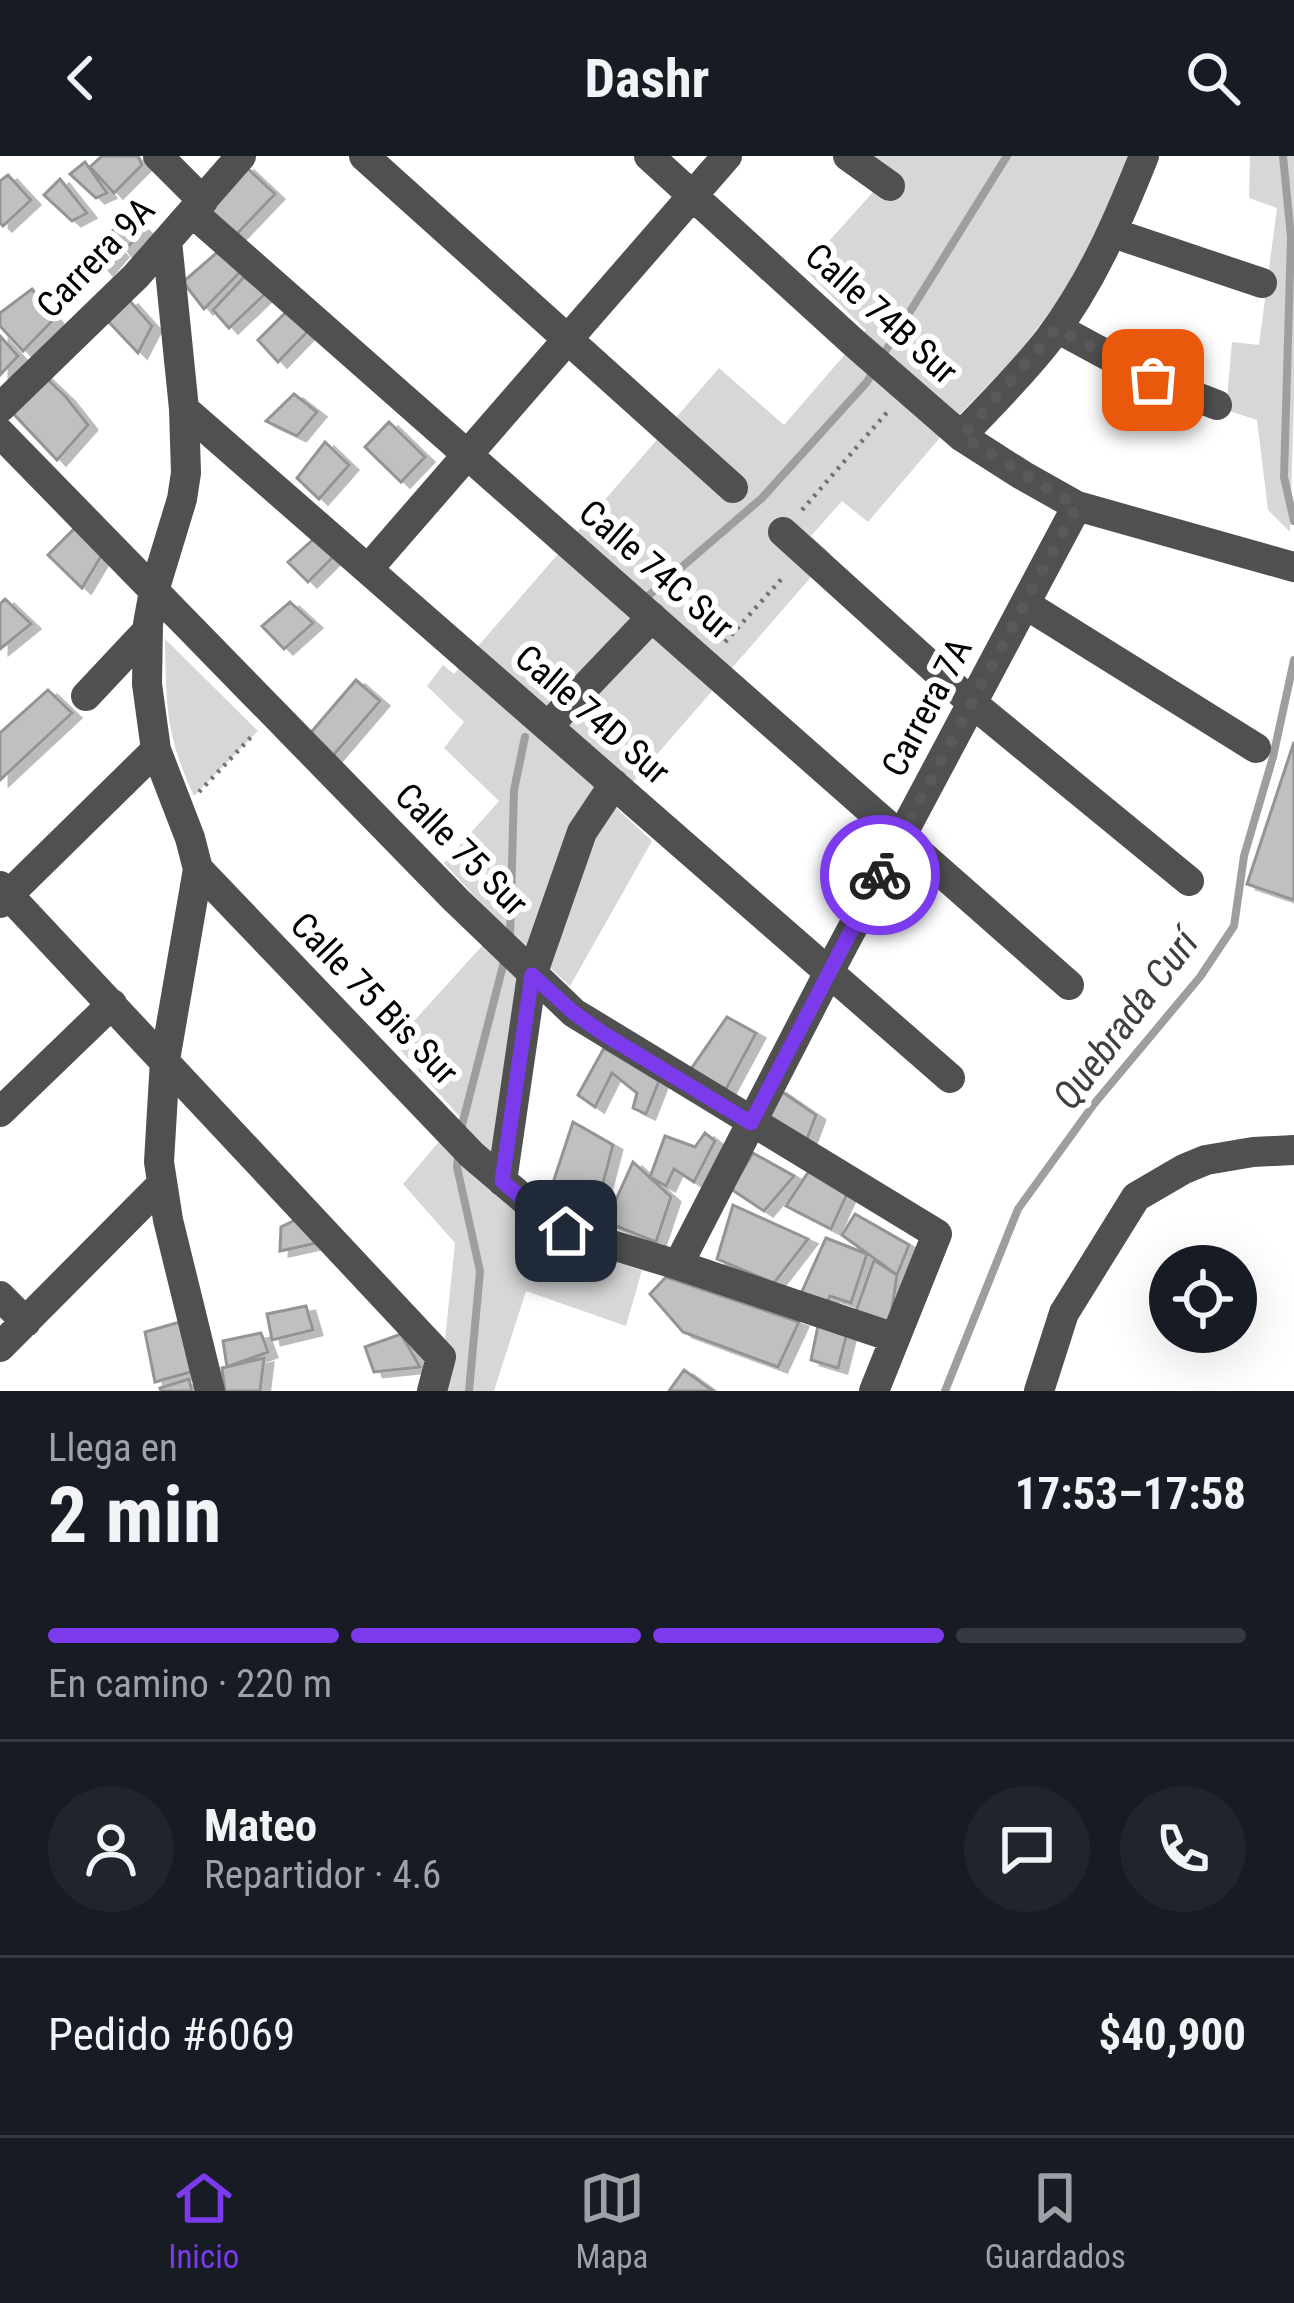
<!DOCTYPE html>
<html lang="es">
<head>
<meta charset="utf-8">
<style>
	:root { --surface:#171b24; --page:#20242c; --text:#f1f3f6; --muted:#9ea1a6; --line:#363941; --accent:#7c3aed }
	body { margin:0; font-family:"Roboto Condensed",sans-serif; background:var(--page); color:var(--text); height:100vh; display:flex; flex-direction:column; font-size:45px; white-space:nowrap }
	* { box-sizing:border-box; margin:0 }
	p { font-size:39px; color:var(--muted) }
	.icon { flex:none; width:66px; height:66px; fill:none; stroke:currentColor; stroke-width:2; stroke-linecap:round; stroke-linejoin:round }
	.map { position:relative; height:1235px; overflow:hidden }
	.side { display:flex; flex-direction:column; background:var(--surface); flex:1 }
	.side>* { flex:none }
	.fabs { position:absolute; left:1149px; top:1089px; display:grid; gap:24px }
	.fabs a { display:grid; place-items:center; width:108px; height:108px; border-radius:50%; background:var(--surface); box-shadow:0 12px 48px #0002; font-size:60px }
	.pin { position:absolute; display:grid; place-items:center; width:102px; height:102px; color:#fff; margin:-51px; border-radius:24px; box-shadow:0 6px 18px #0006 }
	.courier { position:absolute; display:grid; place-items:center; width:120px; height:120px; margin:-60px; border:9px solid #7c3aed; border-radius:50%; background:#fff; color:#222; box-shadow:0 3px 15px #0007 }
	.head em { font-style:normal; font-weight:700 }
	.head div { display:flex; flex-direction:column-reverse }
	.head { display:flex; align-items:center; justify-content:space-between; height:204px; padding:0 48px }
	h1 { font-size:78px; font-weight:700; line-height:90px }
	.bar { display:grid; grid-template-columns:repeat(4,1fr); gap:18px 12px; align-content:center; height:144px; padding:0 48px }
	.bar i { height:15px; border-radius:9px; background:var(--line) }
	.bar .on { background:var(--accent) }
	.bar p { grid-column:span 4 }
	.line { display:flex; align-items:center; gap:30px; padding:0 48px; border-top:3px solid var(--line) }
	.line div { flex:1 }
	.round { display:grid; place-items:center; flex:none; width:126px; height:126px; border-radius:63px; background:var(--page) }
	header { display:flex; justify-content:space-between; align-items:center; height:156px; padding:0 48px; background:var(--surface); font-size:54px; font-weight:700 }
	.menu { display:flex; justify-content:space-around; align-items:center; height:168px; border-top:3px solid var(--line); background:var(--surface); font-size:33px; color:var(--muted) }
	.menu a { display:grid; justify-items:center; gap:6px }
	.menu .on { color:var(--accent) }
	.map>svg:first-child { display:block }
</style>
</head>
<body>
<header><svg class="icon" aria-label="back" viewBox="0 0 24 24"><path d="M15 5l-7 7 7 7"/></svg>Dashr<svg class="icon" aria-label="search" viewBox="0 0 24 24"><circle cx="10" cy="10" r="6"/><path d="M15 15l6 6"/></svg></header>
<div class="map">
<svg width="1294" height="1235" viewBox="0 0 1294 1235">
	<defs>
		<filter id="shadow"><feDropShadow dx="9" dy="5" stdDeviation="0" flood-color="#0004"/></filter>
	</defs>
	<rect width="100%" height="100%" fill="#fff"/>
	<!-- green -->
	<path fill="#d7d7d7" d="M870 0H1131L1084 109 1020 196 962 256 868 366 842 345 811 380 831 398 613 649 652 685 570 830 528 792 487 1029 555 1088 642 1114 626 1170 526 1135 494 1235H433L445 1184 455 1087 403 1028 460 961 394 887 501 769 444 707 499 645 444 592 464 566 427 530 443 509 454 518 719 212 784 269 866 174 804 113 891 16Z
		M1250 0H1294V246L1290 376 1268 354 1257 264 1226 254 1232 186 1259 189 1277 52 1249 42Z
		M165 483 258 575 194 640C166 580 166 549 165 483Z"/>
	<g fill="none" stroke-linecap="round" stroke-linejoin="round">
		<!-- stream -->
		<path stroke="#9e9e9e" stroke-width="8" d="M1283 0 1291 81 1284 321 1294 365
			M883 199 1007 0
			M648 440 762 342 866 227 876 212
			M510 781 514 634 525 581
			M461 973 505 802
			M458 1000 457 1011 480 1115 469 1235
			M945 1235 1018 1053 1094 948 1200 821 1234 770 1244 700 1273 601 1294 504"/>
	</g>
	<!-- building -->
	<path fill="#c0c0c0" stroke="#949494" stroke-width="3" filter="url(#shadow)" d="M102 0H138L142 9 114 37 90 11Z
		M85 6 107 37 96 42 70 18Z
		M245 10 275 38 233 82 203 53Z
		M8 19 31 44 3 70 0 67V25Z
		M60 23 87 57 72 65 44 39Z
		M128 61 143 73 124 96 109 78Z
		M109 86 119 96 104 114 93 101Z
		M221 93 242 114 204 153 183 126Z
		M244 121 266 137 229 172 213 154Z
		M32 133 54 163 23 195 0 170V157Z
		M129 144 152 170 138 197 105 162Z
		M287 155 308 175 278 206 258 184Z
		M0 180 18 200 0 219Z
		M43 219 66 241 88 269 57 304 8 252Z
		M294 238 317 256 297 280 266 265Z
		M389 266 425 301 401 326 365 291Z
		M325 286 349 309 319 343 297 322Z
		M77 370 103 397 82 432 48 399Z
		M316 381 336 398 308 426 288 406Z
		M5 443 31 468 0 493V448Z
		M290 446 313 467 284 493 262 470Z
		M356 524 380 545 331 602 307 581Z
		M48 534 72 557 0 624V577Z
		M1294 586V744L1247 728Z
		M727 861 756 877 726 933 689 916Z
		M604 892 659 925 646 958 633 952 637 937 612 917 595 951 578 939Z
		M778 933 816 959 807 983 766 960Z
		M573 966 613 989 594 1062 547 1045Z
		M705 977 715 985 694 1026 674 1013 666 1030 650 1021 665 980 695 991Z
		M753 997 794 1020 764 1055 731 1033Z
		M633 1006 671 1041 656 1086 606 1066Z
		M809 1015 847 1038 831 1073 786 1050Z
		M733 1049 808 1083 774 1127 717 1103Z
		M855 1058 909 1089 897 1119 842 1079Z
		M302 1061 321 1086 280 1095 281 1071Z
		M826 1082 867 1098 851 1147 830 1140 827 1147 799 1142Z
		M874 1104 897 1119 889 1173 855 1158Z
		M666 1121 799 1166 778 1211 683 1176 650 1138Z
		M306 1150 313 1174 272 1184 267 1158Z
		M819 1165 848 1173 838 1212 811 1204Z
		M180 1166 191 1216 155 1226 145 1176Z
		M261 1177 268 1196 227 1211 223 1185Z
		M401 1178 420 1211 374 1216 365 1191Z
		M264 1202 260 1235H225L222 1212Z
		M684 1214 713 1235H669Z
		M189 1223 192 1235H161L160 1232Z"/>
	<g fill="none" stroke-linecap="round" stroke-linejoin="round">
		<!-- path -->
		<path stroke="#727272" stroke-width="4.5" stroke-dasharray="3 6" stroke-linecap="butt" d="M802 354 889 254
			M725 486 785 419
			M199 636 253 579"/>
		<!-- minor -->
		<path stroke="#505050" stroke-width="30" d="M158 0 203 45
			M364 0 733 332
			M649 0 853 186 961 280 1022 319 1077 350 1294 411
			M848 0 890 30
			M193 57 1069 829
			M1113 77 1262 127
			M167 85 184 253 186 317 182 343 154 435 148 468 147 528 156 594 190 682 198 713 165 904 159 1006 168 1064 210 1235
			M1057 172 1153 224 1217 249
			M0 252 136 120 241 0
			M184 253 950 922
			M0 277 456 744 574 857 937 1078 874 1235
			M961 280C991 248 1023 217 1049 183 1092 126 1118 65 1144 0
			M783 376 972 547 1189 725
			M368 413 727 0
			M1025 448 1256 592
			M86 540 147 475
			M548 570 652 461
			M198 713 472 999 553 1068 566 1075 678 1109 895 1182
			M0 730 441 1201 432 1235
			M0 747 156 594
			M0 956 112 848
			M502 1025 532 819 582 676 614 628
			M678 1109 829 816 1077 350
			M0 1140 26 1166
			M0 1191 162 1028
			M1039 1235 1064 1157 1136 1041 1184 1013 1206 1004 1253 996 1294 994"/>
	</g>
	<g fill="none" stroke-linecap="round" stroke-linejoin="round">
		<!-- done -->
		<path stroke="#595959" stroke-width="12" stroke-dasharray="0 21.6" d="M880 719 1077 350 962 280 1057 172 1153 224"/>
		<!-- route -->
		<path stroke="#7c3aed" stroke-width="15" d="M566 1075 553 1069 502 1025 532 819 574 857 604 878 751 967 880 719"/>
	</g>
	<g text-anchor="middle" stroke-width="12" stroke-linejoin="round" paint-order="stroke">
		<!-- street labels -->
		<g font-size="36" fill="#000" stroke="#fff">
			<text transform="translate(95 101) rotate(-46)" y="13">Carrera 9A</text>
			<text transform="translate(882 157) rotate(42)" y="13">Calle 74B Sur</text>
			<text transform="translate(657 413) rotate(41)" y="13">Calle 74C Sur</text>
			<text transform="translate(926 551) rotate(-62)" y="13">Carrera 7A</text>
			<text transform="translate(593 558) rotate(41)" y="13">Calle 74D Sur</text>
			<text transform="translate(462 693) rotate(45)" y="13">Calle 75 Sur</text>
			<text transform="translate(375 842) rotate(46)" y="13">Calle 75 Bis Sur</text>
		</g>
		<!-- water labels -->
		<g font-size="39" font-style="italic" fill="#3f3f3f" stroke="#fff">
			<text transform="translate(1125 863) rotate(-53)" y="14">Quebrada Curí</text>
		</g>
	</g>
</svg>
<div class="fabs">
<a><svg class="icon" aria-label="locate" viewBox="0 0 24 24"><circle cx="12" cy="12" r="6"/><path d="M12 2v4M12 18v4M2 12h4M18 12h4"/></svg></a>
</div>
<div class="pin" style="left:1153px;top:224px;background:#ea580c"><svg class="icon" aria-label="bag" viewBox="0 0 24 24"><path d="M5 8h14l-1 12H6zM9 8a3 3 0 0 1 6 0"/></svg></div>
<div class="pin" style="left:566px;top:1075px;background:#1f2937"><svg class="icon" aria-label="home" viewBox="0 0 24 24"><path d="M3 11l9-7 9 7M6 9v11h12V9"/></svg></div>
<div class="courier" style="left:880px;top:719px"><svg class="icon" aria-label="bike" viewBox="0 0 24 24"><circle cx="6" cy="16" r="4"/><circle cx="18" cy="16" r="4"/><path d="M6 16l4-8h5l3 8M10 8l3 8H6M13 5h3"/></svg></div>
</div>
<section class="side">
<div class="head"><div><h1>2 min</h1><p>Llega en</p></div><em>17:53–17:58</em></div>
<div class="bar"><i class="on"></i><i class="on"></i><i class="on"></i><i></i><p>En camino · 220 m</p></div>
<div class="line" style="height:216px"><a class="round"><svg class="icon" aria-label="person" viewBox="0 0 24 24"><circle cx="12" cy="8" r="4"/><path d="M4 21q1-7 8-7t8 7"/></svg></a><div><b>Mateo</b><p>Repartidor · 4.6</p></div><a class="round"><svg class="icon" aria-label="chat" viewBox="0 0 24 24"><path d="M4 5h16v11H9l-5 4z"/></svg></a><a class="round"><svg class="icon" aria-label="phone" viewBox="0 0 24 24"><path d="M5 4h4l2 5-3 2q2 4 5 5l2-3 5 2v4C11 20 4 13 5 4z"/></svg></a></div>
<div class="line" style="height:156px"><div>Pedido #6069</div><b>$40,900</b></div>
</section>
<nav class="menu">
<a class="on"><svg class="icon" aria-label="home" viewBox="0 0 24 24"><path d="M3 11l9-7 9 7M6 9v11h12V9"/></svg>Inicio</a>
<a><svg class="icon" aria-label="map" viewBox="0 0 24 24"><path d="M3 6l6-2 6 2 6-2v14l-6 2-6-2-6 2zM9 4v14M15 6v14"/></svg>Mapa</a>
<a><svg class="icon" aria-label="saved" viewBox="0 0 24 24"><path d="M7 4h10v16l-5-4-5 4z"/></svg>Guardados</a>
</nav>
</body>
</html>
